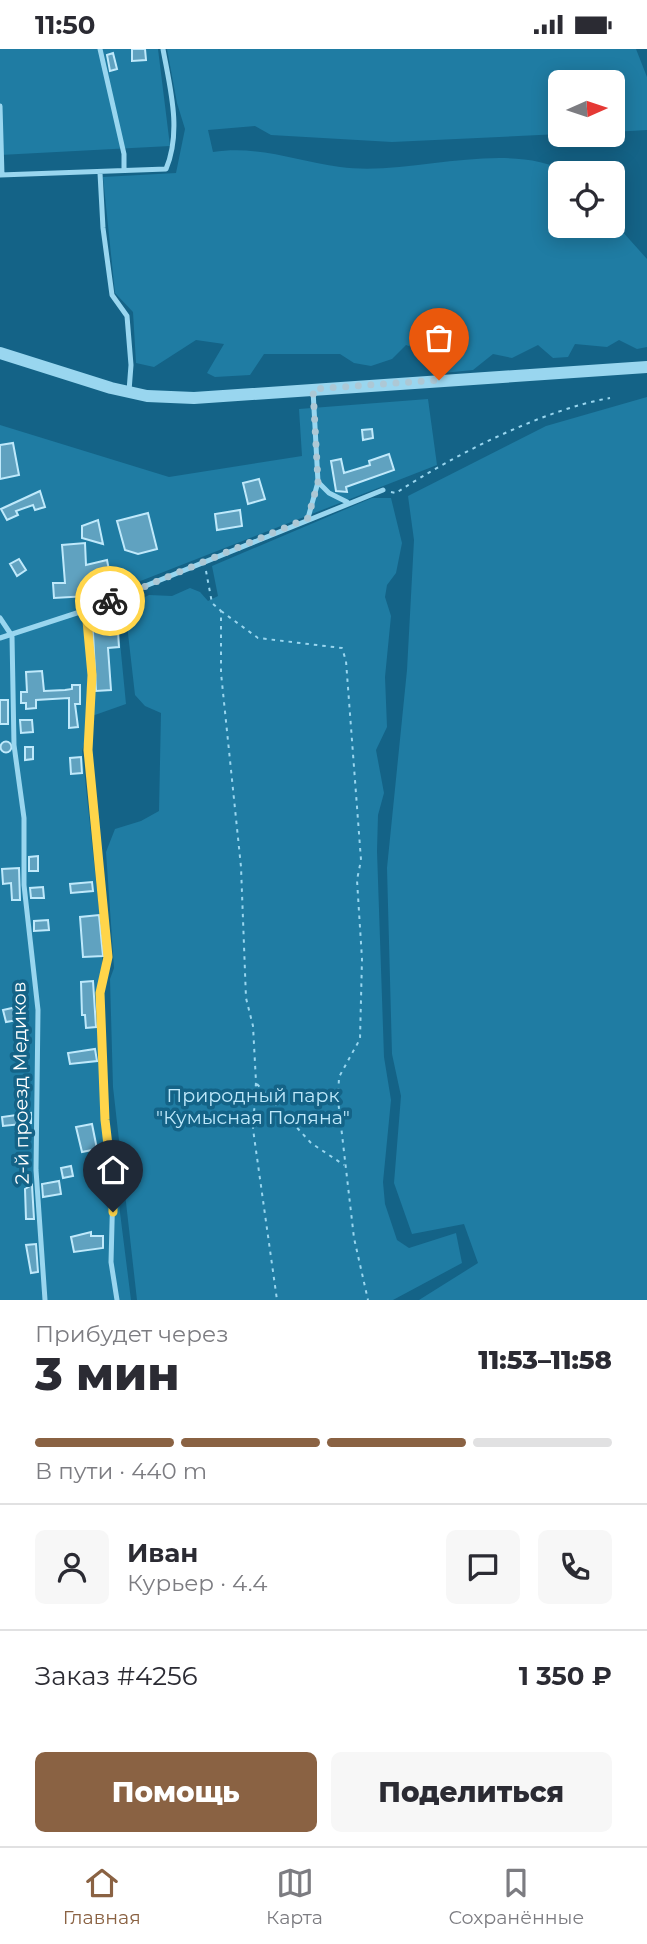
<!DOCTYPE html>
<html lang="ru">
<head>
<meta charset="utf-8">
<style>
	:root { --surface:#fff; --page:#f7f7f7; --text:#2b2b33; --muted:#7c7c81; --line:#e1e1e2; --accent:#8a6243 }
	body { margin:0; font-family:Montserrat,sans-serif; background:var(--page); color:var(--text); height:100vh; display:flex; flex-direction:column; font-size:26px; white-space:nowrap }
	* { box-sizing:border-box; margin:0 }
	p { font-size:23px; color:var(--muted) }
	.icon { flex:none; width:38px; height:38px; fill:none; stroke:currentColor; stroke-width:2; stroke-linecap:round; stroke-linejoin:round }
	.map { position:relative; height:1251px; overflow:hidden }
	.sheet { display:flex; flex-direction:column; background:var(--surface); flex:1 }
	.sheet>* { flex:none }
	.needle { width:46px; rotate:87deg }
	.tools { position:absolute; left:548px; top:21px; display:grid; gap:14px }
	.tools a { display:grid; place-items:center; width:77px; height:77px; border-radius:10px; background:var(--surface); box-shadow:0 4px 18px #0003; font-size:35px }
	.pin { position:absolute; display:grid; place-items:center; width:60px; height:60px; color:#fff; margin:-72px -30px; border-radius:50% 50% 50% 0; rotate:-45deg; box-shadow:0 0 7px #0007 }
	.pin .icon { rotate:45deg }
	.courier { position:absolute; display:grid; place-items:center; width:70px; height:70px; margin:-35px; border:5px solid #ffd54a; border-radius:50%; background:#fff; color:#222; box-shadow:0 2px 9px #0007 }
	.overview em { font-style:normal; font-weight:800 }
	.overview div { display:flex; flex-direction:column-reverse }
	.overview { display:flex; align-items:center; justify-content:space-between; height:119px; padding:0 35px }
	h1 { font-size:46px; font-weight:800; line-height:52px }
	.bar { display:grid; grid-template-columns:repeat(4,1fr); gap:10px 7px; align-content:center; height:84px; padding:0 35px }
	.bar i { height:9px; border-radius:5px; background:var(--line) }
	.bar .active { background:var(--accent) }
	.bar p { grid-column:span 4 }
	.line { display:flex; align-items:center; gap:18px; padding:0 35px; border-top:2px solid var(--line) }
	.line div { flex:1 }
	.round { display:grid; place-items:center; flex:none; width:74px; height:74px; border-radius:10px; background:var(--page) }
	.button { display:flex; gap:14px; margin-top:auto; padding:14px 35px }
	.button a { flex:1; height:80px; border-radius:10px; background:var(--accent); color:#fff; font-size:28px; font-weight:800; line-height:80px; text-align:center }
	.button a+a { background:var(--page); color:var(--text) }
	.status { display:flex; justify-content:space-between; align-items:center; height:49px; padding:0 35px; background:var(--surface); direction:ltr }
	.status svg { height:19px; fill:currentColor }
	.tabs { display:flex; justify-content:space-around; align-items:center; height:98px; border-top:2px solid var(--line); background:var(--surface); font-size:19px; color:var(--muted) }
	.tabs a { display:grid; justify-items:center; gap:4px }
	.tabs .active { color:var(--accent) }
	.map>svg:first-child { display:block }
</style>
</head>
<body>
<div class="status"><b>11:50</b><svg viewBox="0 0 49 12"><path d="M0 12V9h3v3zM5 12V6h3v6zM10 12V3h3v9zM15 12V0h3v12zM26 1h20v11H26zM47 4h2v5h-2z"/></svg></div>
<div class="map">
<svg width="647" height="1251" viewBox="0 0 647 1251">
	<rect width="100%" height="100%" fill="#146387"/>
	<!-- green -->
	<path fill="#1f7ca3" d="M0 0H158L170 97 0 106Z
		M167 0H636L647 28V81L613 83 612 33H560V85L392 93 271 86 255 77 208 81 213 103C258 96 297 112 340 118 412 128 504 89 570 124H560V177H612L613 172 647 210V298L637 300 619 291 607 298 575 295 568 308 553 309 538 296 512 309 493 305 473 321 443 324 450 289 441 286 431 305 406 296 392 310 371 317 354 314 340 305H264L250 326 215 328 207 324 224 295 196 291 154 318 136 314 133 263 115 244 103 128 176 124 185 80 177 54Z
		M647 348V1251H419L478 1214 464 1175 412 1185 394 1134 401 1047 392 1005 387 819 407 621 414 491 408 447 546 377Z
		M428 350 437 416 115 542 126 655 92 667 82 702 101 878 107 1060 131 1251H0V376L169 428 302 407 299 360Z
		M372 449H391L402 494 396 524 387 536 385 548 391 567 385 628 387 678 376 701 384 744 378 766 377 802 384 1008 391 1051 383 1133 385 1155 397 1191 409 1199 456 1184 462 1214 393 1251H137L113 1038 110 930 114 919 106 803 115 780 141 772 159 762 161 664 145 657 135 646 125 558 149 546 172 547 190 539 200 543 208 552 218 547 212 517Z"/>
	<!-- building -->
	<path fill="#60a2c0" stroke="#bfe9fb" stroke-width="2" d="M132 0H145L146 11 132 12Z
		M113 4 117 20 110 22 107 6Z
		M372 380 373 389 363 391 362 381Z
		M13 394 19 426 0 430V396Z
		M389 405 394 421 346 438 347 443 336 442 331 412 341 410 344 424 370 416 369 412Z
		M259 430 265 450 248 455 243 434Z
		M40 442 45 458 35 461 33 456 16 462 18 466 7 471 1 460Z
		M240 461 242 477 217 481 215 465Z
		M148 464 157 500 138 505 125 501 117 472Z
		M98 471 103 495 82 489V477Z
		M85 494 86 516 107 511 112 536 88 541V547L54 549 53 534H65L62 496Z
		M19 510 26 521 17 527 10 515Z
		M102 564 103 569 117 568 119 598 108 599 111 641 96 642 92 565Z
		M42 622 44 642 65 641 72 640V636H80V655H75L78 678 69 679V649L36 651V659L26 660V654H21V643H27L26 623Z
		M0 651H8V675H0Z
		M20 671H32L33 683 21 684Z
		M0.5 698a5.5 5.5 0 1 1 11 0a5.5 5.5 0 1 1-11 0Z
		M25 698H33V710L25 711Z
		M81 708 82 724 71 725 70 709Z
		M38 807V822H29V808Z
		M19 819 20 851H12L11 834 3 835 2 820Z
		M92 833 93 842 71 844 70 835Z
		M43 838 44 849H31L30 839Z
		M99 866 103 907 83 908 80 868Z
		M48 871 49 881 34 882V872Z
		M93 932 96 978 86 979 85 966H82L81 933Z
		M21 957 23 970 6 973 3 961Z
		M95 1000 97 1012 70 1015 68 1004Z
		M31 1064V1074L3 1077 2 1068Z
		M92 1075 97 1100 82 1103 76 1078Z
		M71 1117 73 1127 63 1129 61 1119Z
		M107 1128 108 1136 97 1138 96 1129Z
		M59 1132 61 1145 43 1148 42 1135Z
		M32 1136 34 1170H26L25 1140Z
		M91 1183V1187H103V1199L74 1203 71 1188Z
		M36 1195 38 1223 31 1224 26 1196Z"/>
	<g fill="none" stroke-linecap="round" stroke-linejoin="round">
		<!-- path -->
		<path stroke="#99d6ef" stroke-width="2" stroke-dasharray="3.5 5" stroke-linecap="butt" d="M391 443 396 444C454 406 542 361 610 349
			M206 522 212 554 221 562V624L241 818 246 949 253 977 256 1033 253 1080 277 1251
			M221 562 258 589 342 599 346 612 361 811 357 831 362 910 360 990 339 1028 338 1051 354 1189 368 1251
			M257 1035 311 1094 344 1116"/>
		<!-- service -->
		<path stroke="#99d6ef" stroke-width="5" d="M100 0 124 105V120
			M0 57 2 126
			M100 124 103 179 112 246 127 267 131 316 129 342
			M0 126 166 120C182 82 170 39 163 0
			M313 341 318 433
			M308 469 318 433 329 444 347 453
			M86 561 92 626 88 701 108 908 100 944 105 1071 113 1137 111 1213 117 1251
			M0 569 12 587 14 696 24 769V836L38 961 36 1121 45 1251
			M0 589 86 561 383 441"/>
		<!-- tertiary -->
		<path stroke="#99d6ef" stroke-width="12" d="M0 304 111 339 147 347 194 349 647 318"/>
	</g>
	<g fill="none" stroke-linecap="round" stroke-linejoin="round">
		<!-- done -->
		<path stroke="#adc8d5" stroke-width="7" stroke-dasharray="0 12.6" d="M110 552 308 469 318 433 313 340 439 331"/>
		<!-- route -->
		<path stroke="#ffd54a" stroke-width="9" d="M110 552 86 561 92 626 88 701 108 908 100 944 105 1071 113 1138V1163"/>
	</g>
	<g text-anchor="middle" stroke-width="7" stroke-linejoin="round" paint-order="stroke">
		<!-- street labels -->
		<g font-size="19" fill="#fff" stroke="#146387">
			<text transform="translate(20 1034) rotate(-91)" y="7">2-й проезд Медиков</text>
		</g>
		<!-- park labels -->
		<g font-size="19" fill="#bfe9fb" stroke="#146387">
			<text x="253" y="1053">Природный парк<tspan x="253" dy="22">"Кумысная Поляна"</tspan></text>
		</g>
	</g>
</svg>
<div class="tools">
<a><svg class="needle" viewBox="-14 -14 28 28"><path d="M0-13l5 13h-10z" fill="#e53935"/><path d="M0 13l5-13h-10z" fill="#7c7c81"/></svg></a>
<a><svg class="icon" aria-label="locate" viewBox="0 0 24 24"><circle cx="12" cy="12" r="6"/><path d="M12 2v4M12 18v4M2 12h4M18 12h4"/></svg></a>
</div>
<div class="pin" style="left:439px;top:331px;background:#ea580c"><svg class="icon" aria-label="bag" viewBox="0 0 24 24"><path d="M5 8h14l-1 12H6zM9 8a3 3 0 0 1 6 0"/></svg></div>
<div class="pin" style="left:113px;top:1163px;background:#1f2937"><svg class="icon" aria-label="home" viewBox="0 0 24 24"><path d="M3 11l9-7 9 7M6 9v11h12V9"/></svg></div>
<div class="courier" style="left:110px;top:552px"><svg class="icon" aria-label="bike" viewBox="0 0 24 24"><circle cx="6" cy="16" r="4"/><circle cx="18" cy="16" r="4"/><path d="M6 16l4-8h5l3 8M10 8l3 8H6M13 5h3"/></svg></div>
</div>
<section class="sheet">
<div class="overview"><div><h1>3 мин</h1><p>Прибудет через</p></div><em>11:53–11:58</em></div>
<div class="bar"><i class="active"></i><i class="active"></i><i class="active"></i><i></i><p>В пути · 440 m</p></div>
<div class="line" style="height:126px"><a class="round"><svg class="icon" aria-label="person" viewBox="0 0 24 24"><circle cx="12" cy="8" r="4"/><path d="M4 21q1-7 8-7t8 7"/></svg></a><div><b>Иван</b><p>Курьер · 4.4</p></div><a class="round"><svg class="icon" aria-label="chat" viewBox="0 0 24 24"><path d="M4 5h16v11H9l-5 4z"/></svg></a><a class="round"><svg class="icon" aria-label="phone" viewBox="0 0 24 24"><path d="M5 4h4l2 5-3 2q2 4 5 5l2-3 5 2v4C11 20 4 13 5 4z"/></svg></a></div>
<div class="line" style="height:91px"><div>Заказ #4256</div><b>1 350 ₽</b></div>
<div class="button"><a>Помощь</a><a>Поделиться</a></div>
</section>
<nav class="tabs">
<a class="active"><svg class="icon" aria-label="home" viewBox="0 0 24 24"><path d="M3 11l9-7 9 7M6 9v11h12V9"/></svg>Главная</a>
<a><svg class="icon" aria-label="map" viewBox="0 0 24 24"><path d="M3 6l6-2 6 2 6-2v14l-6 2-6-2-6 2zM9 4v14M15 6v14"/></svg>Карта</a>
<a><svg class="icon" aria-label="saved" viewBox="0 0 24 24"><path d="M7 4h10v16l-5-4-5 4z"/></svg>Сохранённые</a>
</nav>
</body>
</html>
